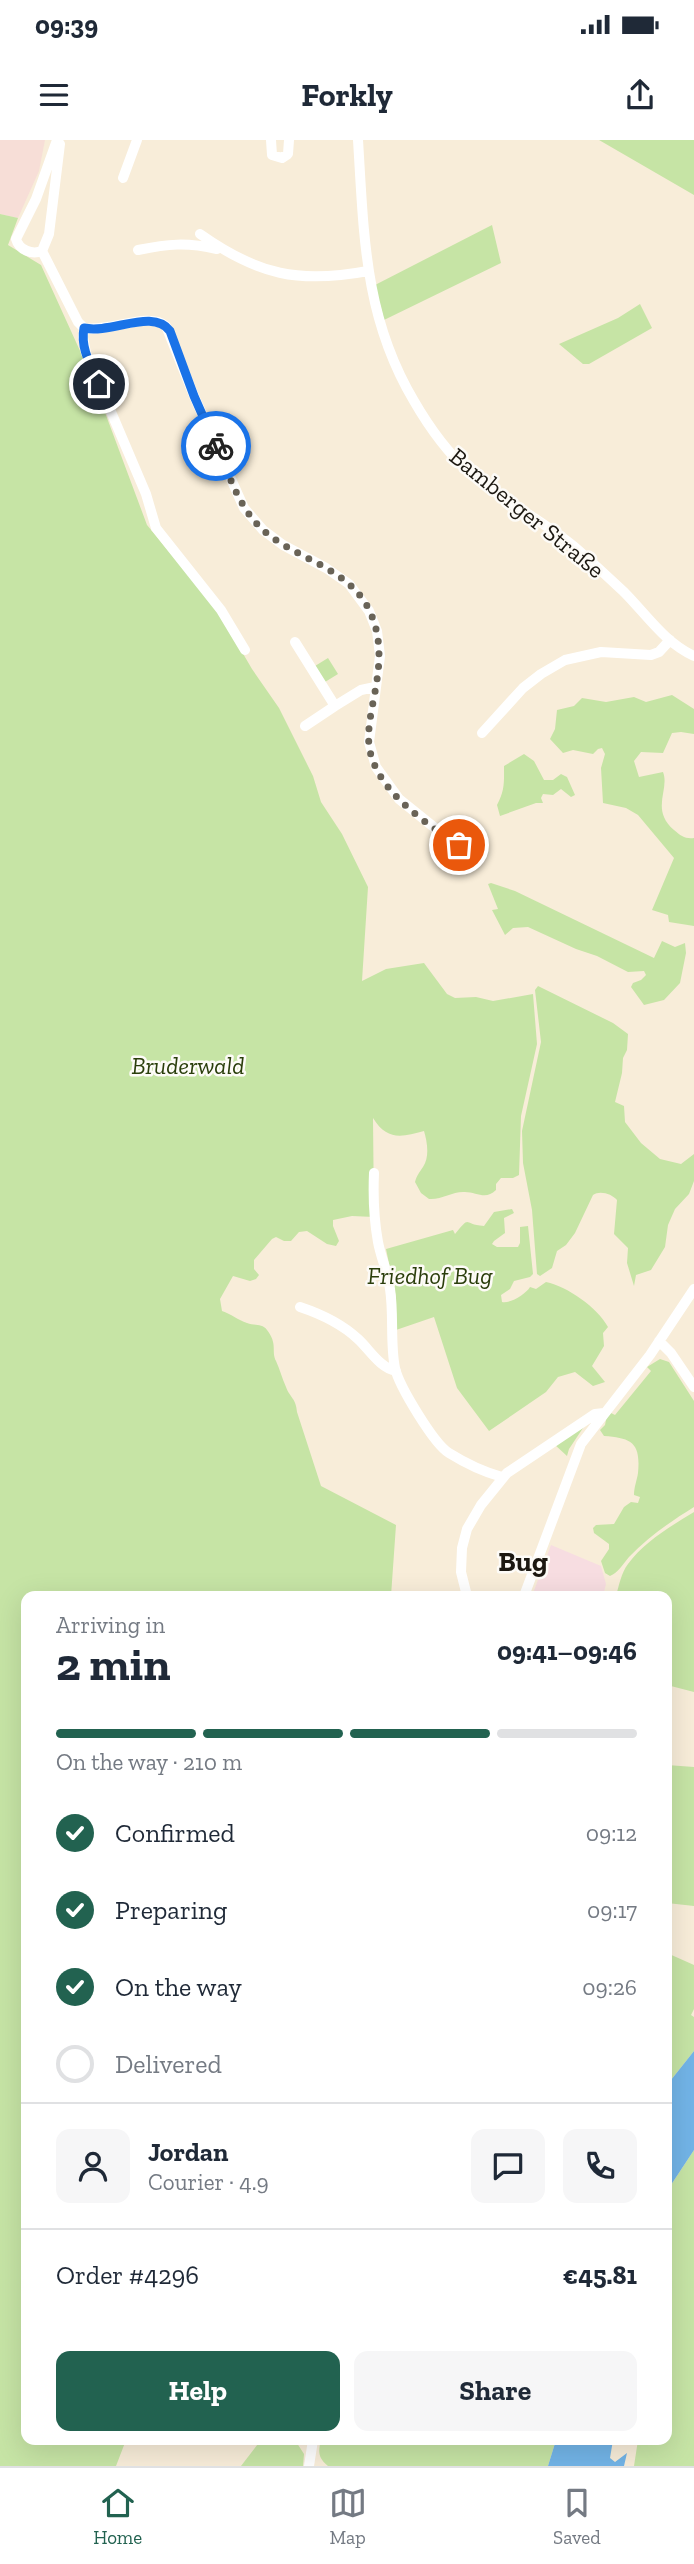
<!DOCTYPE html>
<html lang="en">
<head>
<meta charset="utf-8">
<style>
	:root { --surface:#fff; --page:#f6f6f7; --text:#1f2937; --muted:#747a83; --line:#e0e1e3; --accent:#226250 }
	body { margin:0; font-family:"Zilla Slab",serif; background:var(--page); color:var(--text); height:100vh; display:flex; flex-direction:column; font-size:26px; white-space:nowrap }
	* { box-sizing:border-box; margin:0 }
	p { font-size:23px; color:var(--muted) }
	.icon { flex:none; width:38px; height:38px; fill:none; stroke:currentColor; stroke-width:2; stroke-linecap:round; stroke-linejoin:round }
	.map { position:relative; flex:1; overflow:hidden }
	.sheet { position:absolute; left:21px; top:1451px; width:651px; height:854px; display:flex; flex-direction:column; background:var(--surface); border-radius:14px; box-shadow:0 7px 28px #0002 }
	.sheet>* { flex:none }
	.pin { position:absolute; display:grid; place-items:center; width:60px; height:60px; color:#fff; margin:-30px; border:4px solid #fff; border-radius:50%; box-shadow:0 2px 7px #0007 }
	.courier { position:absolute; display:grid; place-items:center; width:70px; height:70px; margin:-35px; border:5px solid #1a73e8; border-radius:50%; background:#fff; color:#222; box-shadow:0 2px 9px #0007 }
	.summary em { font-style:normal; font-weight:700 }
	.summary div { display:flex; flex-direction:column-reverse }
	.summary { display:flex; align-items:center; justify-content:space-between; height:119px; padding:0 35px }
	h1 { font-size:46px; font-weight:700; line-height:52px }
	.bar { display:grid; grid-template-columns:repeat(4,1fr); gap:10px 7px; align-content:center; height:84px; padding:0 35px }
	.bar i { height:9px; border-radius:5px; background:var(--line) }
	.bar .active { background:var(--accent) }
	.bar p { grid-column:span 4 }
	.line { display:flex; align-items:center; gap:18px; padding:0 35px; border-top:2px solid var(--line) }
	.line div { flex:1 }
	.round { display:grid; place-items:center; flex:none; width:74px; height:74px; border-radius:14px; background:var(--page) }
	ol { padding:0 35px; list-style:none }
	li { display:flex; align-items:center; gap:21px; height:77px }
	li p { margin-inline-start:auto }
	li .icon { padding:7px; border-radius:50%; background:var(--accent); color:#fff; stroke-width:4 }
	li:last-child { color:var(--muted) }
	li i { width:38px; height:38px; border:4px solid var(--line); border-radius:50% }
	.cta { display:flex; gap:14px; margin-top:auto; padding:14px 35px }
	.cta a { flex:1; height:80px; border-radius:14px; background:var(--accent); color:#fff; font-size:28px; font-weight:700; line-height:80px; text-align:center }
	.cta a+a { background:var(--page); color:var(--text) }
	.status { display:flex; justify-content:space-between; align-items:center; height:49px; padding:0 35px; background:var(--surface); direction:ltr }
	.status svg { height:19px; fill:currentColor }
	header { display:flex; justify-content:space-between; align-items:center; height:91px; padding:0 35px; background:var(--surface); font-size:32px; font-weight:700 }
	.menu { display:flex; justify-content:space-around; align-items:center; height:98px; border-top:2px solid var(--line); background:var(--surface); font-size:19px; color:var(--muted) }
	.menu a { display:grid; justify-items:center; gap:4px }
	.menu .active { color:var(--accent) }
	.map>svg:first-child { display:block }
</style>
</head>
<body>
<div class="status"><b>09:39</b><svg viewBox="0 0 49 12"><path d="M0 12V9h3v3zM5 12V6h3v6zM10 12V3h3v9zM15 12V0h3v12zM26 1h20v11H26zM47 4h2v5h-2z"/></svg></div>
<header><svg class="icon" aria-label="menu" viewBox="0 0 24 24"><path d="M4 6h16M4 12h16M4 18h16"/></svg>Forkly<svg class="icon" aria-label="share" viewBox="0 0 24 24"><path d="M12 15V3M7 8l5-5 5 5M5 13v7h14v-7"/></svg></header>
<div class="map">
<svg width="694" height="2326" viewBox="0 0 694 2326">
	<rect width="100%" height="100%" fill="#f8edd9"/>
	<!-- education -->
	<path fill="#f7dde1" d="M551 1405 601 1426 606 1444 603 1456H532Z"/>
	<!-- medical -->
	<path fill="#f7ded7" d="M0 0H45L39 31 18 78 0 74Z"/>
	<!-- green -->
	<path fill="#c6e4a5" d="M599 0H694V55Z
		M0 74 18 78 8 105 41 125 91 235 147 385 218 471 252 529 279 568 313 636 321 662 342 694 368 747 362 841 386 829 424 823 447 854 455 858 476 857 493 861 533 854 537 904 521 976 519 1035 513 1038H501L496 1044V1050C485 1061 476 1051 463 1052 452 1052 441 1060 429 1059L421 1053 415 1042C417 1035 419 1033 423 1027 430 1017 427 1001 424 991 402 997 387 1001 373 978L374 1077 352 1076 333 1080V1086L339 1101 336 1106 327 1104 307 1091 299 1092 291 1101H284L276 1097 272 1099 254 1120V1129L259 1135 256 1139 250 1141 233 1136 220 1159 222 1171C231 1174 238 1180 247 1183 254 1186 262 1183 267 1190 278 1204 271 1211 276 1221 280 1230 282 1238 286 1247 290 1258 296 1258 297 1272L321 1346 396 1385 391 1456H26V2300H126L116 2326H0Z
		M492 85 501 123 384 180 375 145Z
		M640 164 652 188 589 224H583L559 204 618 178Z
		M328 518 338 534 325 542 315 526Z
		M672 555 694 569V594L681 592 672 593 663 613 641 612 634 621 639 637 663 632C670 650 650 669 674 690 681 696 685 699 694 698V786L669 782 668 775 652 770 674 718 638 675 626 668 603 663 601 628 605 614 602 608 598 609 593 614 573 610 563 613 550 599 555 589 557 570 574 566 582 558 606 562 634 557 646 562Z
		M524 614 534 621 544 640H553L561 634 567 637 575 655 571 657 561 649 553 655 543 654 541 658 543 663H536L500 676 497 665C505 650 504 642 504 626Z
		M491 743 515 751 654 818 662 801 675 807 685 803 686 813 680 843 664 860 644 865 631 847 633 843 641 840 646 835 644 831 628 832 597 816 576 809 528 787 513 788 505 795 492 770 498 769 488 744Z
		M538 846 613 883 628 894 627 910 623 918 622 933 615 962 624 966 625 982 641 1003 660 1019 681 1024 694 1014V1041L689 1054 675 1069 668 1085 665 1107 651 1130 636 1135 634 1146 627 1123 628 1108 614 1094 617 1060C612 1054 600 1050 593 1055L575 1093 566 1105 557 1111 552 1128 540 1136 537 1134 532 1070 523 1023 522 991 541 902 535 850Z
		M512 1069 514 1073 504 1078 505 1093 494 1101 492 1104 497 1107H518L520 1103V1087L528 1086 533 1134 530 1137 514 1141 510 1149 501 1155 502 1162C510 1164 526 1154 530 1147L536 1149 546 1142C568 1147 597 1167 608 1187L603 1193 604 1206 592 1226 605 1242 593 1246 575 1232 558 1237 546 1252 489 1291 457 1248 434 1177 396 1190V1157L386 1109 453 1090 455 1094C472 1074 462 1085 484 1086L494 1072Z
		M660 1219 669 1222 694 1261V1367C670 1382 648 1397 629 1417 623 1424 618 1433 610 1436L605 1433 601 1421 609 1409V1404L594 1393 593 1388 596 1385 614 1384 624 1367 631 1362 638 1363 640 1357 634 1355C634 1347 637 1340 638 1333 641 1302 631 1298 604 1296L600 1290 605 1285 607 1275 611 1273 615 1275 651 1231 647 1227Z
		M587 1282 569 1309 567 1316 554 1304Z
		M694 1372V1552L667 1545V1456H616C619 1446 621 1433 628 1424 644 1402 671 1386 694 1372Z
		M667 1625 694 1627V1766L667 1763Z
		M667 1813 694 1825V1869L691 1875 694 1877V1911L667 1945Z
		M694 2010V2326H634L638 2300H667V2051Z
		M261 2300H295L304 2314 303 2326H241Z
		M321 2300H556L548 2326H328C318 2318 318 2312 321 2300Z"/>
	<!-- water -->
	<path fill="#72b4e7" d="M694 1911V2010L667 2051V1945Z
		M556 2300H613L610 2318 615 2322 627 2313 624 2326H548Z"/>
	<g fill="none" stroke-linecap="round" stroke-linejoin="round">
		<!-- minor -->
		<path stroke="#fff" stroke-width="10" d="M271 0 272 15 282 18 288 14 289 0
			M358 0C364 95 364 177 414 261 429 287 447 312 469 332 502 361 543 380 577 409 593 423 609 438 624 452 646 474 665 503 694 516
			M123 38 137 0
			M200 94C258 135 299 144 368 131
			M138 110C168 104 186 102 217 109
			M42 111C32 115 19 110 16 99L36 59 57 0
			M42 111 49 94 60 4
			M42 111 78 182 84 188
			M84 188C108 193 148 171 166 186L194 256 244 368 263 390 283 405 326 428 349 444 369 471 377 491 380 516 369 602 376 627 399 659 471 717
			M84 188 83 197 86 213 146 354 156 388 221 470 245 510
			M295 502 335 566 305 586
			M335 566 361 550 375 547
			M482 593 523 548 541 534 565 520 601 512 651 515 659 512 670 500
			M374 1033C373 1056 374 1080 378 1102 381 1118 388 1133 390 1149 394 1174 390 1204 395 1228 399 1246 434 1304 449 1313 465 1323 484 1332 502 1337
			M300 1167C321 1174 342 1184 358 1199 370 1210 379 1227 396 1231
			M659 1201 671 1213 694 1247
			M467 1456 461 1432 462 1408 467 1389 481 1365 507 1333 595 1274 604 1273
			M524 1456 581 1304 650 1215 694 1149
			M309 2326 313 2300"/>
	</g>
	<g fill="none" stroke-linecap="round" stroke-linejoin="round">
		<!-- done -->
		<path stroke="#696357" stroke-width="7" stroke-dasharray="0 12.6" d="M216 306C230 335 238 367 263 390 294 418 343 426 366 464 381 490 381 517 376 546 373 565 367 586 369 605 374 649 425 683 459 705"/>
		<!-- route -->
		<path stroke="#1a73e8" stroke-width="9" d="M99 244C91 226 80 208 84 188 112 194 153 168 170 191L194 256 216 306"/>
	</g>
	<g text-anchor="middle" stroke-width="5" stroke-linejoin="round" paint-order="stroke">
		<!-- street labels -->
		<g font-size="24" fill="#1c1811" stroke="#fdfbf7">
			<text transform="translate(527 373) rotate(39)" y="8">Bamberger Straße</text>
		</g>
		<!-- park labels -->
		<g font-size="24" font-style="italic" fill="#2a3e0b" stroke="#fdfbf7">
			<text x="188" y="934">Bruderwald</text>
			<text x="430" y="1144">Friedhof Bug</text>
		</g>
		<!-- quarter labels -->
		<g font-size="28" font-weight="bold" fill="#1c1811" stroke="#fdfbf7">
			<text x="523" y="1431">Bug</text>
		</g>
	</g>
</svg>
<div class="pin" style="left:459px;top:705px;background:#ea580c"><svg class="icon" aria-label="bag" viewBox="0 0 24 24"><path d="M5 8h14l-1 12H6zM9 8a3 3 0 0 1 6 0"/></svg></div>
<div class="pin" style="left:99px;top:244px;background:#1f2937"><svg class="icon" aria-label="home" viewBox="0 0 24 24"><path d="M3 11l9-7 9 7M6 9v11h12V9"/></svg></div>
<div class="courier" style="left:216px;top:306px"><svg class="icon" aria-label="bike" viewBox="0 0 24 24"><circle cx="6" cy="16" r="4"/><circle cx="18" cy="16" r="4"/><path d="M6 16l4-8h5l3 8M10 8l3 8H6M13 5h3"/></svg></div>
<section class="sheet">
<div class="summary"><div><h1>2 min</h1><p>Arriving in</p></div><em>09:41–09:46</em></div>
<div class="bar"><i class="active"></i><i class="active"></i><i class="active"></i><i></i><p>On the way · 210 m</p></div>
<ol>
<li><svg class="icon" aria-label="check" viewBox="0 0 24 24"><path d="M5 12l5 5 9-10"/></svg>Confirmed<p>09:12</p></li>
<li><svg class="icon" aria-label="check" viewBox="0 0 24 24"><path d="M5 12l5 5 9-10"/></svg>Preparing<p>09:17</p></li>
<li><svg class="icon" aria-label="check" viewBox="0 0 24 24"><path d="M5 12l5 5 9-10"/></svg>On the way<p>09:26</p></li>
<li><i></i>Delivered</li>
</ol>
<div class="line" style="height:126px"><a class="round"><svg class="icon" aria-label="person" viewBox="0 0 24 24"><circle cx="12" cy="8" r="4"/><path d="M4 21q1-7 8-7t8 7"/></svg></a><div><b>Jordan</b><p>Courier · 4.9</p></div><a class="round"><svg class="icon" aria-label="chat" viewBox="0 0 24 24"><path d="M4 5h16v11H9l-5 4z"/></svg></a><a class="round"><svg class="icon" aria-label="phone" viewBox="0 0 24 24"><path d="M5 4h4l2 5-3 2q2 4 5 5l2-3 5 2v4C11 20 4 13 5 4z"/></svg></a></div>
<div class="line" style="height:91px"><div>Order #4296</div><b>€45.81</b></div>
<div class="cta"><a>Help</a><a>Share</a></div>
</section>
</div>
<nav class="menu">
<a class="active"><svg class="icon" aria-label="home" viewBox="0 0 24 24"><path d="M3 11l9-7 9 7M6 9v11h12V9"/></svg>Home</a>
<a><svg class="icon" aria-label="map" viewBox="0 0 24 24"><path d="M3 6l6-2 6 2 6-2v14l-6 2-6-2-6 2zM9 4v14M15 6v14"/></svg>Map</a>
<a><svg class="icon" aria-label="saved" viewBox="0 0 24 24"><path d="M7 4h10v16l-5-4-5 4z"/></svg>Saved</a>
</nav>
</body>
</html>
